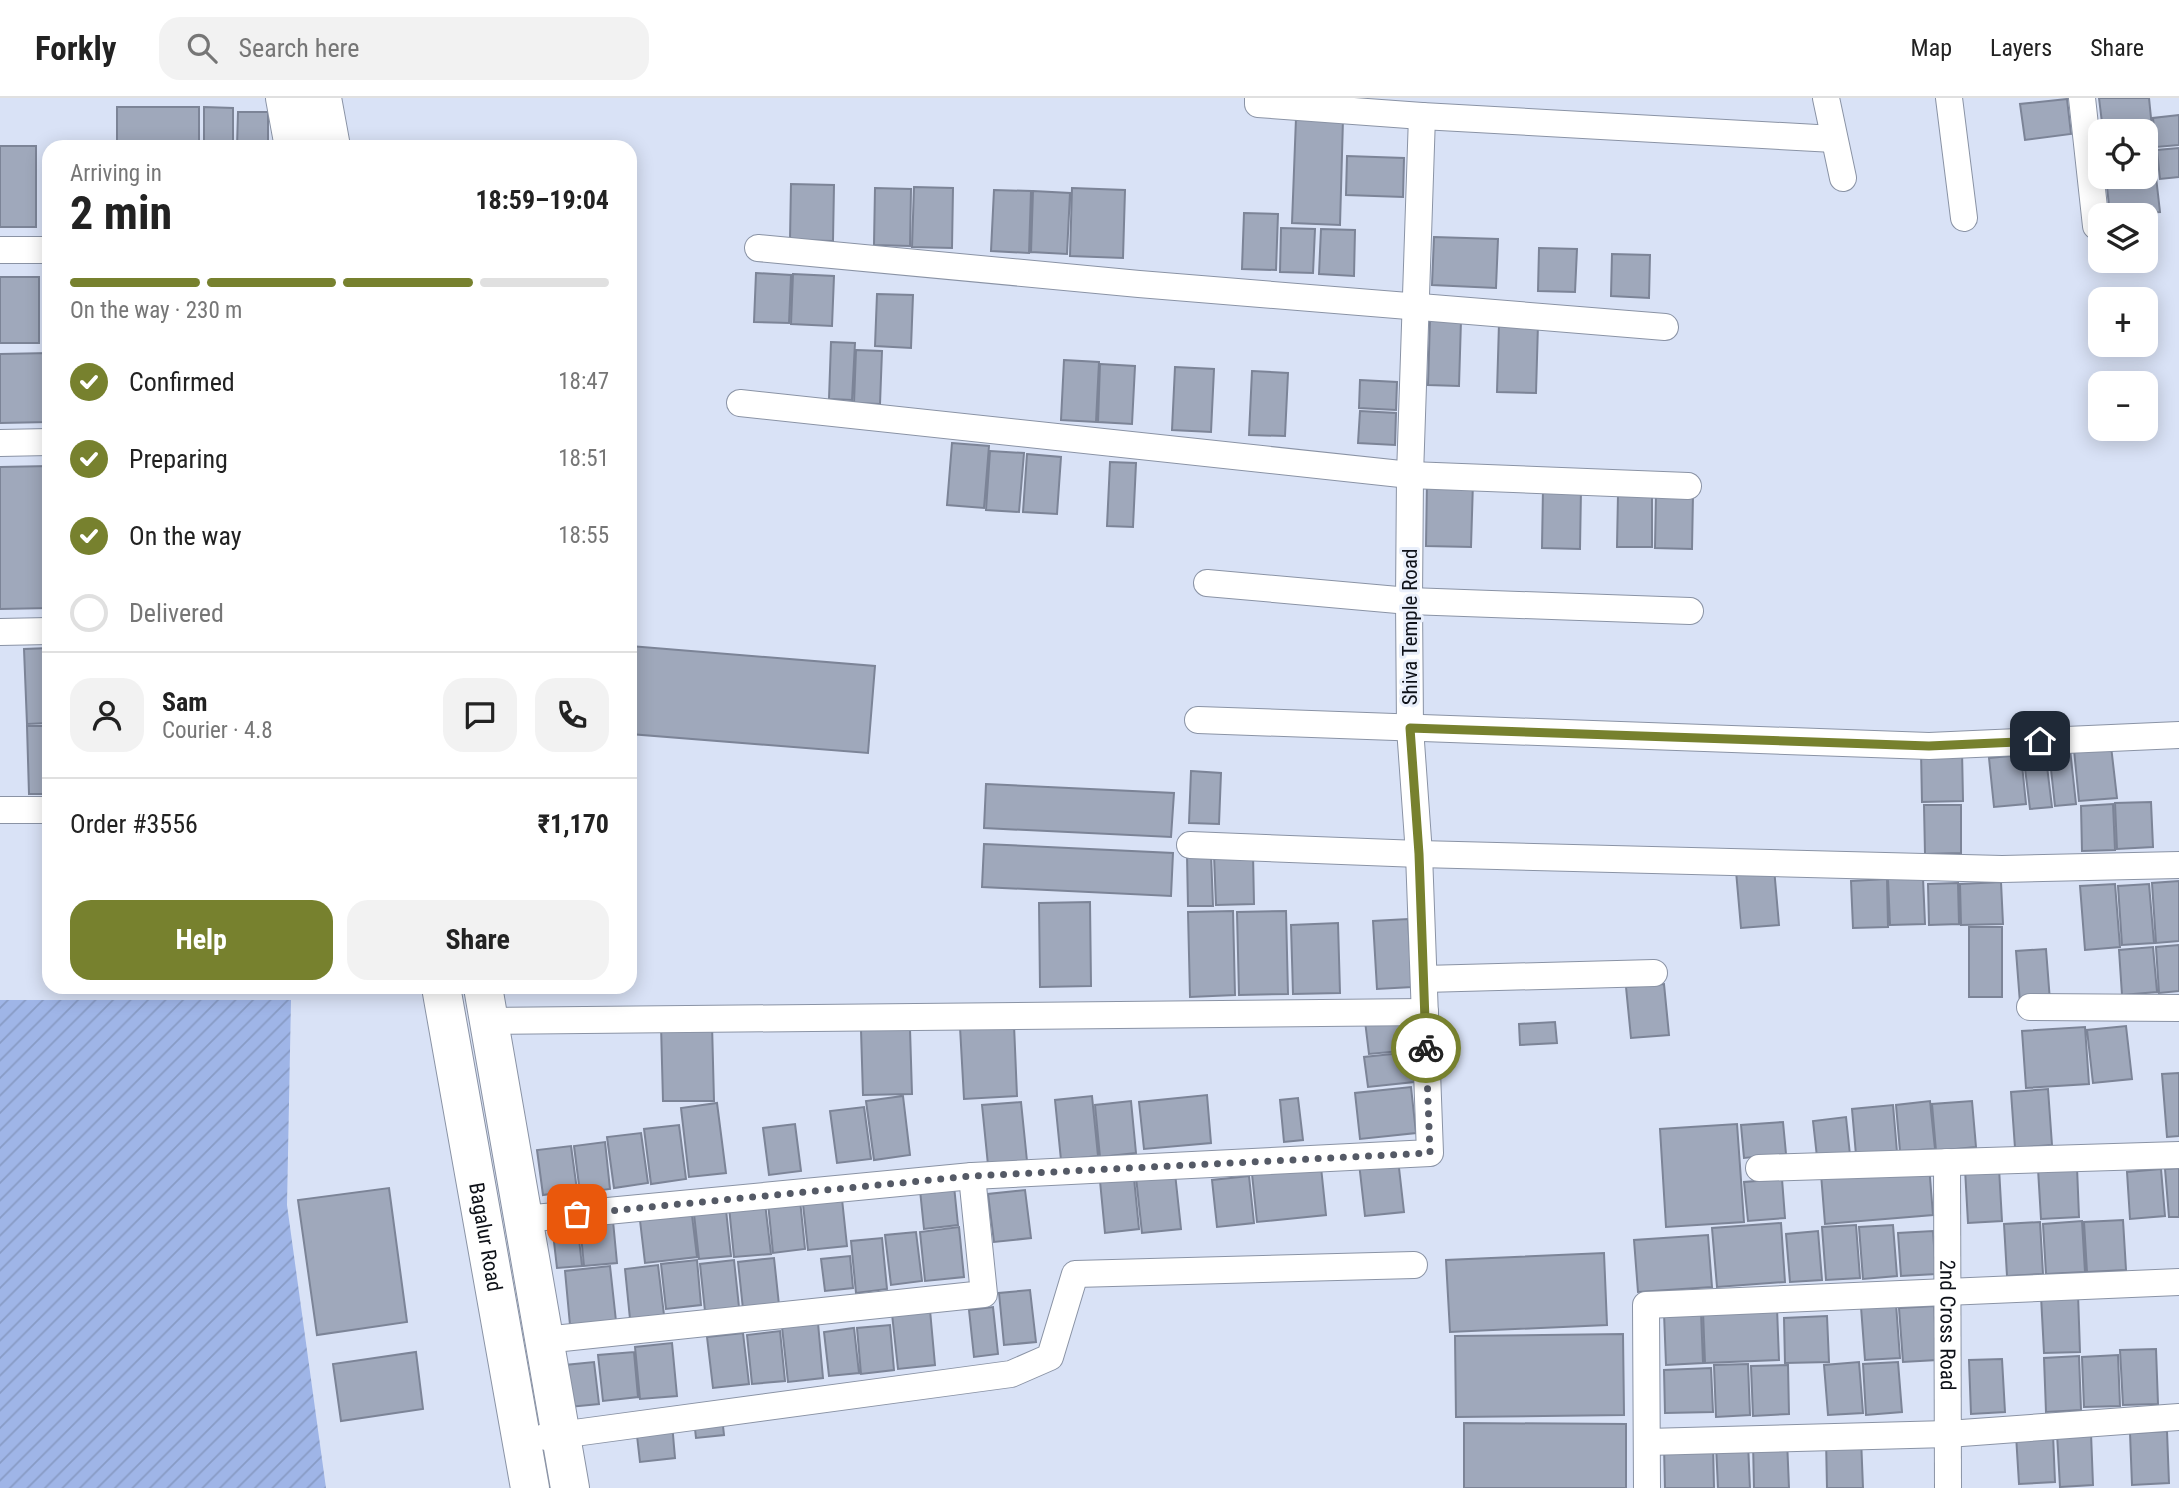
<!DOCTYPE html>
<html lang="en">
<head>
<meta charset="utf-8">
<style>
	:root { --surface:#fff; --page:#f2f2f2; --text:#222; --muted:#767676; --line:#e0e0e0; --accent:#77812e }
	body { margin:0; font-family:"Roboto Condensed",sans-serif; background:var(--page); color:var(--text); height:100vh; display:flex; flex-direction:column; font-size:26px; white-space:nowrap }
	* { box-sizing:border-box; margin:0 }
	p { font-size:23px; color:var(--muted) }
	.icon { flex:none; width:38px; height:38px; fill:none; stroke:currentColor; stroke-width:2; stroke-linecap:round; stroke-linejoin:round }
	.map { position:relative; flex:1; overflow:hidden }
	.side { position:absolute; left:42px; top:42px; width:595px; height:854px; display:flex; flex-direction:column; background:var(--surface); border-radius:21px; box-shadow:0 4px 18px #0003 }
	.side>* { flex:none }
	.tools { position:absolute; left:2088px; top:21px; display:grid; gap:14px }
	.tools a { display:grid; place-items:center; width:70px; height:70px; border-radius:14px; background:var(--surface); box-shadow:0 4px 18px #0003; font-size:35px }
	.pin { position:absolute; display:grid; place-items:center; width:60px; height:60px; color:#fff; margin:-30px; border-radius:14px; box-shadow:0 4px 10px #0006 }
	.courier { position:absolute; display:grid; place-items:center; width:70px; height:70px; margin:-35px; border:5px solid #77812e; border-radius:50%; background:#fff; color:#222; box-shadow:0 2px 9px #0007 }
	.overview em { font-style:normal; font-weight:700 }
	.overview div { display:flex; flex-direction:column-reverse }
	.overview { display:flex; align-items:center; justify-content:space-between; height:119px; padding:0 28px }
	h1 { font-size:46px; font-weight:700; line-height:52px }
	.bar { display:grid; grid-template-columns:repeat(4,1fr); gap:10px 7px; align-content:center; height:84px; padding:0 28px }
	.bar i { height:9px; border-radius:5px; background:var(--line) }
	.bar .active { background:var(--accent) }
	.bar p { grid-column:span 4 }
	.line { display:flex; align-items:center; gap:18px; padding:0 28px; border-top:2px solid var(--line) }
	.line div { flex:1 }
	.round { display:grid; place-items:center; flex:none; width:74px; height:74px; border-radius:21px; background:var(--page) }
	ol { padding:0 28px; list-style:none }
	li { display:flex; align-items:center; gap:21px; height:77px }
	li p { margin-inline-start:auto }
	li .icon { padding:7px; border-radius:50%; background:var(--accent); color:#fff; stroke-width:4 }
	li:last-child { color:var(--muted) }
	li i { width:38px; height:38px; border:4px solid var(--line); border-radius:50% }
	.action { display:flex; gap:14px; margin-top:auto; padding:14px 28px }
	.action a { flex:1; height:80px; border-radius:21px; background:var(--accent); color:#fff; font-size:28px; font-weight:700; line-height:80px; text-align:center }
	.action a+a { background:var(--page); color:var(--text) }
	header { display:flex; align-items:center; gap:42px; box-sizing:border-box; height:98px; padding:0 35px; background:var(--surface); border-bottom:2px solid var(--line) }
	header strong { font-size:33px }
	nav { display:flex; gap:38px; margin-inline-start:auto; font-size:24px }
	.search { width:490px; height:63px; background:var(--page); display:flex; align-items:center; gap:18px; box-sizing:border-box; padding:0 24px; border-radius:21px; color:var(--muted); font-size:26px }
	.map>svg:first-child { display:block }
</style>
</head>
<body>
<header>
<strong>Forkly</strong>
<div class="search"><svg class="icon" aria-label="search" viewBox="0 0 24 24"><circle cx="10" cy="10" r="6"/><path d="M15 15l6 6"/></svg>Search here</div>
<nav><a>Map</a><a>Layers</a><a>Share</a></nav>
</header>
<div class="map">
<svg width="2179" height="1390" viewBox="0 0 2179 1390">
	<defs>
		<pattern id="garden-furrows" width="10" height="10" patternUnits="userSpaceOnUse" patternTransform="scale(1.75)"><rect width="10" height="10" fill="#9fb5e7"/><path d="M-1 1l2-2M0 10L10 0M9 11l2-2" fill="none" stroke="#889bc5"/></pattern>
	</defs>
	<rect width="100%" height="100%" fill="#d9e2f6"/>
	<!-- garden -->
	<path fill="url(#garden-furrows)" d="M0 902H291L287 1107 326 1390H0Z"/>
	<!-- building -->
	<path fill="#9fa8bb" stroke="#7c8497" stroke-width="2" d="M2099 0H2149L2153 40 2146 41V33H2103Z
		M2067 1 2071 36 2025 42 2020 6Z
		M117 9H199V49H117Z
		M204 9 233 10V49H204Z
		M238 14H268V49H237Z
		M2179 17V47L2156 49 2153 20Z
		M1296 20 1343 21 1340 127 1292 125Z
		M0 48H36V129H0Z
		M2179 50V79L2160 81 2157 52Z
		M1347 58 1404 60 1403 99 1346 97Z
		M2155 70 2160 114 2110 117 2106 79H2146V71Z
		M791 86 834 87 833 143 790 142Z
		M914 89 953 90 952 150 912 149Z
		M875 90 911 91 910 148 874 147Z
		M1072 90 1125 92 1123 160 1070 158Z
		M994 92 1031 93 1029 155 991 153Z
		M1033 93 1070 95 1067 156 1031 154Z
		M1244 115 1278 116 1276 172 1242 171Z
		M1281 130 1315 131 1313 175 1280 174Z
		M1321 131 1355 132 1354 178 1319 176Z
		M1434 139 1498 141 1496 190 1432 187Z
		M1539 150 1577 151 1575 194 1538 193Z
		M1612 156 1650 157 1649 200 1611 198Z
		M756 175 791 177 789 225 754 224Z
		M793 176 834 178 832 228 791 226Z
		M0 179H39V245H0Z
		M877 196 913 197 911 250 875 248Z
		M1430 221 1461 222 1459 288 1428 287Z
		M1499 225 1538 226 1536 295 1497 294Z
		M831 244 855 245 852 302 829 301Z
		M856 252 882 253 880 306 854 305Z
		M49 255V324L0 325V256Z
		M1064 262 1099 264 1096 324 1061 322Z
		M1100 266 1135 268 1132 326 1098 324Z
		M1175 269 1214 271 1211 334 1172 332Z
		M1252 273 1288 275 1285 338 1249 337Z
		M1360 282 1397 284 1396 312 1359 310Z
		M1360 313 1396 315 1395 347 1358 345Z
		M952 345 989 348 984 410 947 407Z
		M990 353 1024 355 1019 414 986 412Z
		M1027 356 1061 359 1057 416 1023 414Z
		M1110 364 1136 365 1133 429 1107 428Z
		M49 368V510L0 511V369Z
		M1427 383 1473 384 1471 449 1426 448Z
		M1543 390 1581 391 1580 451 1542 450Z
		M1656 395 1693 396 1692 451 1655 450Z
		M1618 396H1652V449H1617Z
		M630 548 875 568 868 655 630 636Z
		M49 550V625L27 626 24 551Z
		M27 628H49V696H29Z
		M2111 648 2117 700 2079 703 2074 652Z
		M2070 651 2076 706 2055 708 2049 653Z
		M1962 652 1963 703 1922 704 1921 653Z
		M2045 652 2052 709 2030 711 2023 654Z
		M2021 657 2026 706 1994 709 1989 660Z
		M1191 673 1221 675 1219 726 1189 725Z
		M986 686 1174 695 1171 739 984 730Z
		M2151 704 2153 749 2117 751 2115 705Z
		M2113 706 2115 752 2082 753 2081 708Z
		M1924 707H1961V755L1925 756Z
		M984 746 1173 755 1171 798 982 789Z
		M1211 756 1213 808H1188L1187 757Z
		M1253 756 1254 806 1216 807 1214 757Z
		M1774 770 1779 827 1741 830 1736 773Z
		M1923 780 1925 826 1890 827 1888 781Z
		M1887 781 1888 829 1853 830 1851 783Z
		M2179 783V843L2156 845 2152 785Z
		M2001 784 2003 826 1961 827 1960 786Z
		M1958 785 1959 826 1929 827 1928 786Z
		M2115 786 2120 849 2085 852 2080 788Z
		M2149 786 2154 845 2122 847 2118 788Z
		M1090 804 1091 888 1040 889 1039 805Z
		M1233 813 1235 897 1190 899 1188 814Z
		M1286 813 1288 896 1239 897 1237 814Z
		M1408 821 1412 889 1377 891 1373 823Z
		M1338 825 1340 895 1293 896 1291 827Z
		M1969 829H2002V899H1969Z
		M2179 847V893L2159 895 2156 849Z
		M2153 849 2157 894 2122 897 2119 852Z
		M2046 851 2050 903 2020 905 2016 853Z
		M1664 886 1669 937 1631 940 1626 889Z
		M1408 919 1411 952 1369 956 1365 923Z
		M1555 924 1557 945 1520 947 1519 926Z
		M712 926 714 1003H663L661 927Z
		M1014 927 1017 998 964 1001 960 929Z
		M2126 928 2132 981 2093 985 2087 932Z
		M2085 929 2089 986 2026 990 2022 933Z
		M910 931 912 996 863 997 861 932Z
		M1411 954 1414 984 1368 989 1364 959Z
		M2179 975V1038L2167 1039 2162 976Z
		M1411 989 1416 1035 1360 1041 1355 995Z
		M2048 991 2052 1047 2015 1050 2011 994Z
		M1207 997 1211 1045 1144 1051 1139 1004Z
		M903 998 910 1057 874 1062 866 1003Z
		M1092 998 1098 1058 1061 1062 1055 1002Z
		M1298 1000 1303 1042 1284 1044 1280 1002Z
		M1131 1003 1136 1055 1100 1059 1095 1007Z
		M1930 1003 1935 1051 1900 1053 1896 1007Z
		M1972 1003 1976 1049 1936 1053 1932 1006Z
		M1021 1004 1027 1063 988 1067 982 1007Z
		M717 1005 726 1075 689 1079 681 1010Z
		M1893 1007 1897 1054 1856 1057 1852 1011Z
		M864 1009 871 1061 837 1065 830 1013Z
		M1846 1019 1850 1057 1817 1059 1813 1023Z
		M1783 1024 1786 1056 1744 1060 1741 1027Z
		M795 1026 801 1073 769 1077 763 1030Z
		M1737 1026 1744 1124 1666 1129 1660 1031Z
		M679 1027 686 1081 651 1086 644 1031Z
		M641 1035 648 1085 614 1090 607 1039Z
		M605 1044 610 1091 580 1095 574 1048Z
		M571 1048 577 1092 543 1097 537 1052Z
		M1398 1061 1404 1114 1365 1118 1359 1065Z
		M1929 1067 1933 1117 1825 1126 1821 1076Z
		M1321 1069 1326 1117 1257 1124 1252 1076Z
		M2077 1069 2079 1119 2041 1121 2038 1071Z
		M1999 1070 2002 1123 1968 1125 1965 1071Z
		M2179 1070V1119H2169L2165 1071Z
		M2161 1071 2165 1118 2130 1121 2127 1074Z
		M1175 1075 1181 1131 1142 1135 1136 1079Z
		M1249 1078 1254 1125 1217 1129 1212 1082Z
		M1134 1080 1139 1131 1105 1135 1100 1083Z
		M1782 1081 1785 1120 1748 1123 1744 1084Z
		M954 1088 958 1127 924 1131 920 1092Z
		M389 1090 407 1224 317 1237 298 1102Z
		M1025 1092 1031 1140 994 1144 988 1096Z
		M842 1101 847 1148 808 1152 803 1106Z
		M800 1102 805 1151 773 1155 768 1105Z
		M765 1105 771 1156 734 1159 729 1109Z
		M691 1109 697 1159 645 1165 639 1114Z
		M726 1112 731 1158 699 1161 694 1116Z
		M2123 1122 2126 1172 2087 1174 2084 1124Z
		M613 1123 617 1165 584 1168 580 1127Z
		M2082 1123 2085 1174 2046 1176 2043 1126Z
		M2040 1124 2043 1176 2007 1178 2004 1126Z
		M1781 1125 1785 1184 1717 1189 1712 1130Z
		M1856 1127 1860 1180 1826 1182 1822 1129Z
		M1893 1127 1897 1178 1863 1181 1859 1129Z
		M959 1129 964 1179 925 1183 920 1134Z
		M578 1132 582 1168 557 1170 553 1135Z
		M1818 1133 1822 1182 1790 1184 1786 1136Z
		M1933 1133 1936 1176 1901 1178 1898 1135Z
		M916 1134 922 1183 891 1187 885 1137Z
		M1708 1137 1712 1189 1638 1194 1634 1142Z
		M882 1140 887 1191 856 1195 851 1143Z
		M1604 1155 1607 1227 1450 1234 1446 1162Z
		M850 1158 853 1190 825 1193 821 1161Z
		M774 1160 779 1207 743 1211 738 1164Z
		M697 1162 701 1207 666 1211 661 1166Z
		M734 1162 739 1209 705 1213 700 1166Z
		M658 1167 664 1217 630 1221 625 1171Z
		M610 1168 616 1223 570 1227 565 1173Z
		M1030 1192 1036 1244 1004 1247 999 1195Z
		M2078 1196 2080 1254 2044 1255 2041 1198Z
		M1896 1206 1900 1260 1865 1262 1861 1209Z
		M1934 1208 1937 1262 1903 1264 1899 1210Z
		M993 1209 998 1256 974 1259 969 1212Z
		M1777 1210 1779 1262 1705 1265 1703 1213Z
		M930 1212 935 1267 898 1271 892 1216Z
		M1701 1214 1703 1265 1666 1267 1664 1215Z
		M1827 1218 1829 1264 1785 1265 1784 1220Z
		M818 1225 823 1280 788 1284 782 1229Z
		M890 1227 894 1272 861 1276 857 1230Z
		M854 1230 859 1275 829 1278 824 1234Z
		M780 1233 785 1283 752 1286 747 1237Z
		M743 1235 749 1286 713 1290 707 1239Z
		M1623 1236 1624 1317 1456 1319 1455 1238Z
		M672 1245 677 1298 640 1301 635 1249Z
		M2156 1251 2158 1306 2123 1307 2120 1252Z
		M416 1254 423 1311 341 1323 333 1266Z
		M634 1254 638 1299 603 1303 598 1257Z
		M2118 1257 2120 1308 2084 1309 2082 1259Z
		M2079 1258 2081 1312 2046 1314 2044 1260Z
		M2002 1261 2005 1314 1971 1316 1969 1262Z
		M594 1264 599 1306 569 1309 565 1267Z
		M1859 1264 1863 1315 1828 1317 1824 1267Z
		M1898 1264 1902 1314 1866 1317 1863 1266Z
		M1748 1266 1750 1317 1716 1319 1714 1267Z
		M1788 1267 1789 1316 1753 1318 1751 1268Z
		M1711 1270 1713 1314 1665 1315 1664 1272Z
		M722 1319 724 1337 696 1340 694 1322Z
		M672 1325 675 1360 640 1364 636 1329Z
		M1464 1325 1626 1326V1390H1464Z
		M2167 1333 2169 1385 2132 1387 2130 1335Z
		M2091 1335 2093 1387 2060 1389 2057 1336Z
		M2053 1336 2055 1384 2019 1386 2016 1337Z
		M1861 1340 1863 1390H1827L1826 1341Z
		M1787 1342 1789 1390H1754L1753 1344Z
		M1748 1345 1750 1390H1718L1716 1347Z
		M1713 1346 1714 1390H1665L1664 1348Z"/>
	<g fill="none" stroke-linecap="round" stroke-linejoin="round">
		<defs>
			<g id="street">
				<path d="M1258 0V6L1422 18 1834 41"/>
				<path d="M1826 0 1843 80"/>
				<path d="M1949 0 1964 120"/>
				<path d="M2082 0 2096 128"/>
				<path d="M758 150 1139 186 1665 229"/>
				<path d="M0 152H49"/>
				<path d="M740 305 1410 377 1688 388"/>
				<path d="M0 345 49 344"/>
				<path d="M1207 485 1409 503 1690 513"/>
				<path d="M0 534 49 533"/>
				<path d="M1198 622 1929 648 2179 637"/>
				<path d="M0 712H49"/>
				<path d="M1190 747 1419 756 2002 771 2179 767"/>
				<path d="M1424 881 1654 875"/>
				<path d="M2030 909 2179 910"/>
				<path d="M490 923 1425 914"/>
				<path id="s1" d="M1947 1064 1948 1390"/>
				<path d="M1759 1070 2179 1057"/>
				<path d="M524 1121 972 1078 1430 1055 1419 756 1410 630 1409 503 1410 377 1422 18"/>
				<path d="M544 1242 984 1196 972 1078"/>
				<path d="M545 1339 1011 1276 1050 1259 1075 1176 1414 1167"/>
				<path d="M1647 1344 1948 1336 2179 1319"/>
				<path d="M1647 1390 1646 1207 2179 1184"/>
			</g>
			<g id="secondary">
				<path d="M285 0 294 49"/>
				<path d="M322 0 331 49"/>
				<path id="s2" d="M441 889 530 1390"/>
				<path d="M483 889 570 1390"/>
			</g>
		</defs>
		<!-- street casing -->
		<use href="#street" stroke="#8a93a5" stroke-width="28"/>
		<!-- secondary casing -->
		<use href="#secondary" stroke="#8a93a5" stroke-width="40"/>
		<!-- street -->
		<use href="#street" stroke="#fff" stroke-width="26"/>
		<!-- secondary -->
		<use href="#secondary" stroke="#fff" stroke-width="38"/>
	</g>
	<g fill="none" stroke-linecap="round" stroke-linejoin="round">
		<!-- done -->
		<path stroke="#555a66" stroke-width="7" stroke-dasharray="0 12.6" d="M577 1116 972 1078 1430 1055 1426 950"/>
		<!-- route -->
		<path stroke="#77812e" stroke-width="9" d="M1426 950 1419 756 1410 630 1929 648 2040 643"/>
	</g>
	<g text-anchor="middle" stroke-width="6" stroke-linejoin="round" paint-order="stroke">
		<!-- street labels -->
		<g font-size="21" fill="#0e1118" stroke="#e9effb">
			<text transform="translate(1410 529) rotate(-90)" y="7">Shiva Temple Road</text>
			<text dy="7" stroke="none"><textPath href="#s2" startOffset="254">Bagalur Road</textPath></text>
			<text dy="7" stroke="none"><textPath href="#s1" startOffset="163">2nd Cross Road</textPath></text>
		</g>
	</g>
</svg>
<div class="tools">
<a><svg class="icon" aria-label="locate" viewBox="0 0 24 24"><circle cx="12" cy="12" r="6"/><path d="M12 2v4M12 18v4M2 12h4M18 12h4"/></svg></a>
<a><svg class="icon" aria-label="layers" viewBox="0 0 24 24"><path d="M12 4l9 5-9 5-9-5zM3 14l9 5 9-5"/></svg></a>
<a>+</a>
<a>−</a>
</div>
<div class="pin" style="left:577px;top:1116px;background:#ea580c"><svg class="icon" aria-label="bag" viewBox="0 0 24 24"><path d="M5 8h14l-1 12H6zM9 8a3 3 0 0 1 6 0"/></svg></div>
<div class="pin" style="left:2040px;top:643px;background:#1f2937"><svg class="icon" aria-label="home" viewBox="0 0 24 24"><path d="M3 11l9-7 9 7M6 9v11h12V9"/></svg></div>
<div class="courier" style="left:1426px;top:950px"><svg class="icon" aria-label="bike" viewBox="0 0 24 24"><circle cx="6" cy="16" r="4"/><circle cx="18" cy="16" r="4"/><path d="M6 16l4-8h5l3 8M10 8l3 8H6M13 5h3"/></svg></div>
<section class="side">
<div class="overview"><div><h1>2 min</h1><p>Arriving in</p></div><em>18:59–19:04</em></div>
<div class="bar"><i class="active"></i><i class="active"></i><i class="active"></i><i></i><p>On the way · 230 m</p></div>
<ol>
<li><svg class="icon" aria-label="check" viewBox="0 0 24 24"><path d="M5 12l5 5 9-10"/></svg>Confirmed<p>18:47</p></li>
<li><svg class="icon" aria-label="check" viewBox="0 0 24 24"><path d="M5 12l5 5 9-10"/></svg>Preparing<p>18:51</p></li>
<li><svg class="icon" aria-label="check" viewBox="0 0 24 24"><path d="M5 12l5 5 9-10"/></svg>On the way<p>18:55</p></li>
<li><i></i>Delivered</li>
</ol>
<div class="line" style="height:126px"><a class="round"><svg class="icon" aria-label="person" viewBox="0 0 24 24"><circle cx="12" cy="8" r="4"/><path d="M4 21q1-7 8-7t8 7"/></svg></a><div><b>Sam</b><p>Courier · 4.8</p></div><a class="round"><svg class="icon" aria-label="chat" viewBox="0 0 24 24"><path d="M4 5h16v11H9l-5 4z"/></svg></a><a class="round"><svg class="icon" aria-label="phone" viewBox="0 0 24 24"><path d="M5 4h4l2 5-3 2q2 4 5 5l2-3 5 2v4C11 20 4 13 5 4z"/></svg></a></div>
<div class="line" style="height:91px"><div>Order #3556</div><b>₹1,170</b></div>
<div class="action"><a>Help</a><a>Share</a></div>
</section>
</div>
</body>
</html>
